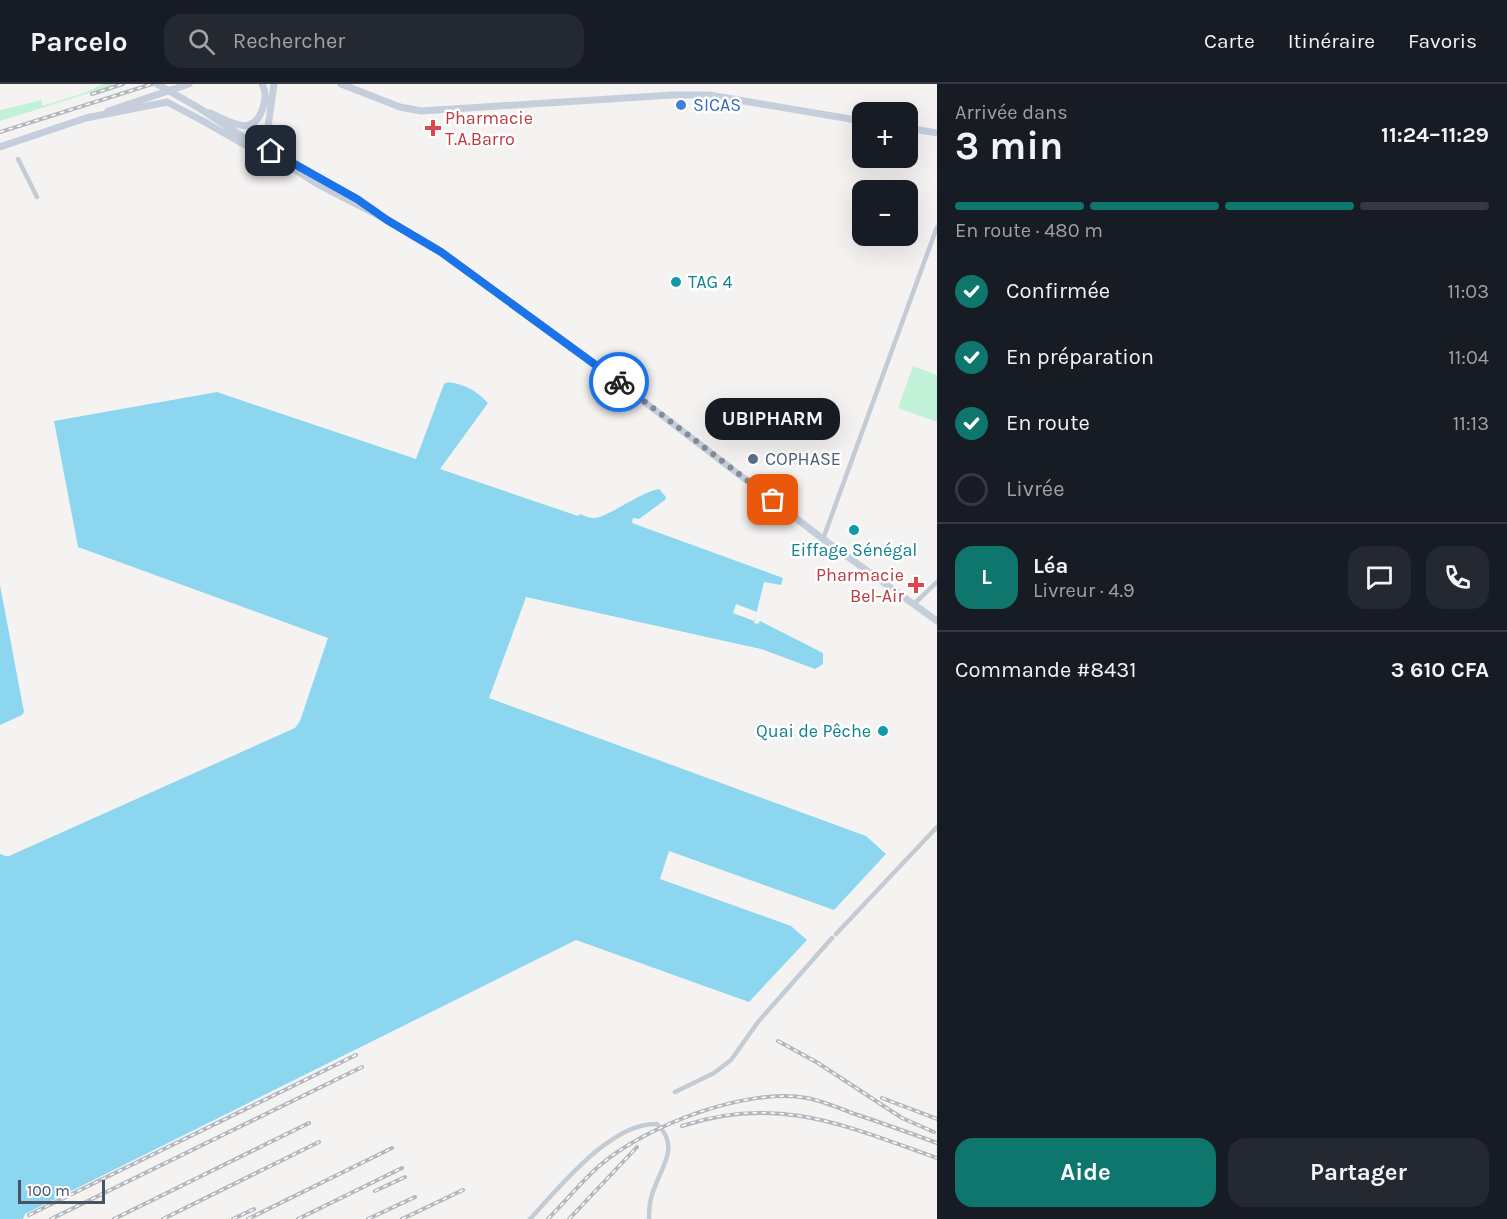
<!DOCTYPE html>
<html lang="fr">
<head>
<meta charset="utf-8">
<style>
	:root { --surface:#171b24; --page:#242831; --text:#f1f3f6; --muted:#9ea1a6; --line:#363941; --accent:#0f766e }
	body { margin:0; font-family:Karla,sans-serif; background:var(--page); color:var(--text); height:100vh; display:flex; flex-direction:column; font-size:22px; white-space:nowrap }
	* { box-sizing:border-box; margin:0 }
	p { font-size:20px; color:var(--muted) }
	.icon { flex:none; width:33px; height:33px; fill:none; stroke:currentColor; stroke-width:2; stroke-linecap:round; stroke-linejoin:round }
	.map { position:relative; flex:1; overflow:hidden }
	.sheet { display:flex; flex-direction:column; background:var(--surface); width:570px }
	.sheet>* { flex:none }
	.tools { position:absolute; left:852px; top:18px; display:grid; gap:12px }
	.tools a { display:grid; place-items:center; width:66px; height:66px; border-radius:12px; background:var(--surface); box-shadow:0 6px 24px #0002; font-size:30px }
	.scale { position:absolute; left:18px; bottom:15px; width:87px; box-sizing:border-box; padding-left:6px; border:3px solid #495461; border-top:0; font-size:16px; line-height:21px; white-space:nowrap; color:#495461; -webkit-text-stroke:4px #fff; paint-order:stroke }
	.pin { position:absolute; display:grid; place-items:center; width:51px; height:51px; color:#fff; margin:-26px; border-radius:12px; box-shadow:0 3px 9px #0006 }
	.courier { position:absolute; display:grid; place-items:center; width:60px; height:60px; margin:-30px; border:4px solid #1a73e8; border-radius:50%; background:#fff; color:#222; box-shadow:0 2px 8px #0007 }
	.bubble { position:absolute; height:42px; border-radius:18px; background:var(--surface); box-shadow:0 6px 24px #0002; font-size:20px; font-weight:700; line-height:42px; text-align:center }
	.summary em { font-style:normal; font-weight:700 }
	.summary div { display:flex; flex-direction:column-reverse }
	.summary { display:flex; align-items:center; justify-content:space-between; height:102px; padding:0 18px }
	h1 { font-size:39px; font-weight:700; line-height:45px }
	.bar { display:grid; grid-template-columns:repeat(4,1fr); gap:9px 6px; align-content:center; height:72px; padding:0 18px }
	.bar i { height:8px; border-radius:4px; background:var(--line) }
	.bar .selected { background:var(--accent) }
	.bar p { grid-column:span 4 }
	.line { display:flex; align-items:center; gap:15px; padding:0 18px; border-top:2px solid var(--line) }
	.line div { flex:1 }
	.round { display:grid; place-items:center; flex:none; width:63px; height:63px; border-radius:18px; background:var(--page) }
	ol { padding:0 18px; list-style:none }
	li { display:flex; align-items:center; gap:18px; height:66px }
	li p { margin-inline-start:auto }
	li .icon { padding:6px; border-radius:50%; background:var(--accent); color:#fff; stroke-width:4 }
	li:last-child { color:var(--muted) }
	li i { width:33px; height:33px; border:3px solid var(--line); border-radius:50% }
	.primary-button { display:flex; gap:12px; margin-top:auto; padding:12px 18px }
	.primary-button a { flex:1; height:69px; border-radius:18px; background:var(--accent); color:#fff; font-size:24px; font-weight:700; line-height:69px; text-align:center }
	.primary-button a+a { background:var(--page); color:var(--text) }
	header { display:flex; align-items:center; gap:36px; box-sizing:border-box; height:84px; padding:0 30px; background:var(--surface); border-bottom:2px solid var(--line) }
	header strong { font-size:28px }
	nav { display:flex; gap:33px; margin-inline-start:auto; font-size:21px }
	.search { width:420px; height:54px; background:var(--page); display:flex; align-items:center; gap:15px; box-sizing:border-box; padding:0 21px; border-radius:18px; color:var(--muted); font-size:22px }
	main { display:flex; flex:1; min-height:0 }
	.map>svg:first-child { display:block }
</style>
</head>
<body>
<header>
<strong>Parcelo</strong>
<div class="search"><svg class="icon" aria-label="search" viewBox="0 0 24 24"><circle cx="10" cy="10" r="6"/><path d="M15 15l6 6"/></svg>Rechercher</div>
<nav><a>Carte</a><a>Itinéraire</a><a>Favoris</a></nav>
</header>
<main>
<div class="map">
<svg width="937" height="1135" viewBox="0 0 937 1135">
	<rect width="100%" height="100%" fill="#f5f3f2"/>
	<!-- green -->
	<path fill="#c1f2d7" d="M103 0H118L0 37V26L42 16V22L84 9Z
		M913 282 937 291V338L898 324Z"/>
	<!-- water -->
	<path fill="#8dd6f0" d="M448 298C466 301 476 306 488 319L440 385 578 432 580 430C585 432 589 434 594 434 609 433 638 409 659 405L666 413 665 416 639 435 633 434 632 439 783 494 781 501 764 498 754 539 758 540 760 537 823 569V580L815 585 761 565 526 513 489 614 866 752 886 770 834 826 669 767 660 795 791 842 807 856 749 918 576 856 25 1130 23 1135H0V770L5 772H9L295 644 300 637 328 554 78 463 54 337 217 308 416 375 444 300Z
		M0 501 24 628 22 631 0 641Z"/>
	<!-- pier -->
	<path fill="#f5f3f2" d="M736 520 757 528 754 537 733 529Z"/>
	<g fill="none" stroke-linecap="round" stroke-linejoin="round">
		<!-- street -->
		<path stroke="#c3ccd4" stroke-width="4.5" d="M18 75 37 113
			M823 455 937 143
			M915 519 937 498
			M836 850 937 743
			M675 1008 714 989 731 976 758 938 832 854
			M530 1135C559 1104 611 1038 657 1040 682 1064 659 1085 652 1111 649 1119 649 1127 649 1135"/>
		<!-- secondary -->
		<path stroke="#c5cedb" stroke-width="7" d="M274 0 267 50 270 60 281 72
			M341 0 400 23 421 27 672 11H709L862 37
			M108 27 189 0
			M210 29C230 38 254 55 263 23 266 15 266 7 262 0
			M86 34 167 18 203 37 287 85
			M908 44 937 49
			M234 47 319 101 387 136 442 168 612 293 823 455 937 537
			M0 63 89 33
			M283 72 374 126"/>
		<defs>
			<path id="rail" d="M92 10 123 0
				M0 48 152 0
				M778 957 818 979 902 1034 934 1048
				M882 1014 937 1035
				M682 1042C777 1010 847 1042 937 1074
				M375 1107 405 1093
				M29 1131 356 971
				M51 1135 362 983
				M114 1135 309 1039
				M163 1135 319 1058
				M233 1135 254 1125
				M248 1135 392 1064
				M298 1135 402 1084
				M368 1135 415 1113
				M402 1135 463 1106
				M548 1135C565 1118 581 1098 599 1082 645 1042 746 1003 807 1014 823 1017 839 1024 855 1030 882 1039 910 1049 937 1059
				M569 1135 637 1063"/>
		</defs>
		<!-- rail casing -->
		<use href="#rail" stroke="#b4b7bd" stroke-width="4"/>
		<!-- rail -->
		<use href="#rail" stroke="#fff" stroke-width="1.5" stroke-dasharray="4.5" stroke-linecap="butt"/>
		<!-- secondary-bridge -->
		<path stroke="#c5cedb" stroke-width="7" d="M157 0 199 24 234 47"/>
	</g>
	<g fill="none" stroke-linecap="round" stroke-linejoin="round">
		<!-- done -->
		<path stroke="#858c94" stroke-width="6" stroke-dasharray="0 10.8" d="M619 298 773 416"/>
		<!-- route -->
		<path stroke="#1a73e8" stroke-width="8" d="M271 67 357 115 387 136 441 168 619 298"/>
	</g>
	<!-- markers -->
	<circle fill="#3f7fe0" stroke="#fff" stroke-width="2" cx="681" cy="21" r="6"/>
	<g fill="#e0444e" stroke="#fff" stroke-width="2">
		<path d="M430 35h6v6h6v6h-6v6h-6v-6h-6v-6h6z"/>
		<path d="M913 492h6v6h6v6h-6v6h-6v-6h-6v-6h6z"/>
	</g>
	<g fill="#0f9aa8" stroke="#fff" stroke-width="2">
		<circle cx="676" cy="198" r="6"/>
		<circle cx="854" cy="446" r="6"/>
		<circle cx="883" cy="647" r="6"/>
	</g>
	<circle fill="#5c6f8a" stroke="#fff" stroke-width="2" cx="753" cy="375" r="6"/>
	<g text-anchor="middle" stroke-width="5" stroke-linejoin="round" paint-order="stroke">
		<!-- shop labels -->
		<g font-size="18" fill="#366cbe" stroke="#fff" text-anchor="start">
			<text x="693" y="27">SICAS</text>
		</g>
		<!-- health labels -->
		<g font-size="18" fill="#be3a42" stroke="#fff" text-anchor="start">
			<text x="445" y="40">Pharmacie<tspan x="445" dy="21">T.A.Barro</tspan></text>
			<text x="904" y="497" text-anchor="end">Pharmacie<tspan x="904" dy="21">Bel-Air</tspan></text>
		</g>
		<!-- culture labels -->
		<g font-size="18" fill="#0d838f" stroke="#fff" text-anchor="start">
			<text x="688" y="204">TAG 4</text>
			<text x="854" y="472" text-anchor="middle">Eiffage Sénégal</text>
			<text x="871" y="653" text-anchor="end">Quai de Pêche</text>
		</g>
		<!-- service labels -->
		<g font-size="18" fill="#4e5e75" stroke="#fff" text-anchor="start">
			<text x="765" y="381">COPHASE</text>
		</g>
	</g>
</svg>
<div class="tools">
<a>+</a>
<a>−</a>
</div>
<div class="scale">100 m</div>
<div class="pin" style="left:773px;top:416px;background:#ea580c"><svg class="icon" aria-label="bag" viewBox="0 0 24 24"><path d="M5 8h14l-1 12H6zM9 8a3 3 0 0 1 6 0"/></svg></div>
<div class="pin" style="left:271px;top:67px;background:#1f2937"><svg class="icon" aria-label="home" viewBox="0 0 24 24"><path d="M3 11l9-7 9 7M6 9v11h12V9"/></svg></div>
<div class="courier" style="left:619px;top:298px"><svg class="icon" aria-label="bike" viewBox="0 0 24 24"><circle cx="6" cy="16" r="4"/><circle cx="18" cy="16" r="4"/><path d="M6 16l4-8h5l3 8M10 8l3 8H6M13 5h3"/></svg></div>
<div class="bubble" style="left:705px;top:314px;width:135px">UBIPHARM</div>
</div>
<section class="sheet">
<div class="summary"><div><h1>3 min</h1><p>Arrivée dans</p></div><em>11:24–11:29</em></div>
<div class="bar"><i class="selected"></i><i class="selected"></i><i class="selected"></i><i></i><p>En route · 480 m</p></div>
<ol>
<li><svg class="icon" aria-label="check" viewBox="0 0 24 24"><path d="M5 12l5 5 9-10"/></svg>Confirmée<p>11:03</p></li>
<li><svg class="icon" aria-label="check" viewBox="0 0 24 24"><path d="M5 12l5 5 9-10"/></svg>En préparation<p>11:04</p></li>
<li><svg class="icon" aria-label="check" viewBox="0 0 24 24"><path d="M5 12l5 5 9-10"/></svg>En route<p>11:13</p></li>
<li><i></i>Livrée</li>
</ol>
<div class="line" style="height:108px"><b class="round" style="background:var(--accent);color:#fff">L</b><div><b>Léa</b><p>Livreur · 4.9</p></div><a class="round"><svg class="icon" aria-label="chat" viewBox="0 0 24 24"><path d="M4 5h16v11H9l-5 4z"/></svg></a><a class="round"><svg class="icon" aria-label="phone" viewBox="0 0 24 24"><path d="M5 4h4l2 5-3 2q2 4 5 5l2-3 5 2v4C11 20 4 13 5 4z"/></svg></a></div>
<div class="line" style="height:78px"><div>Commande #8431</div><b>3 610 CFA</b></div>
<div class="primary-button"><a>Aide</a><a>Partager</a></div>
</section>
</main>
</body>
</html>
